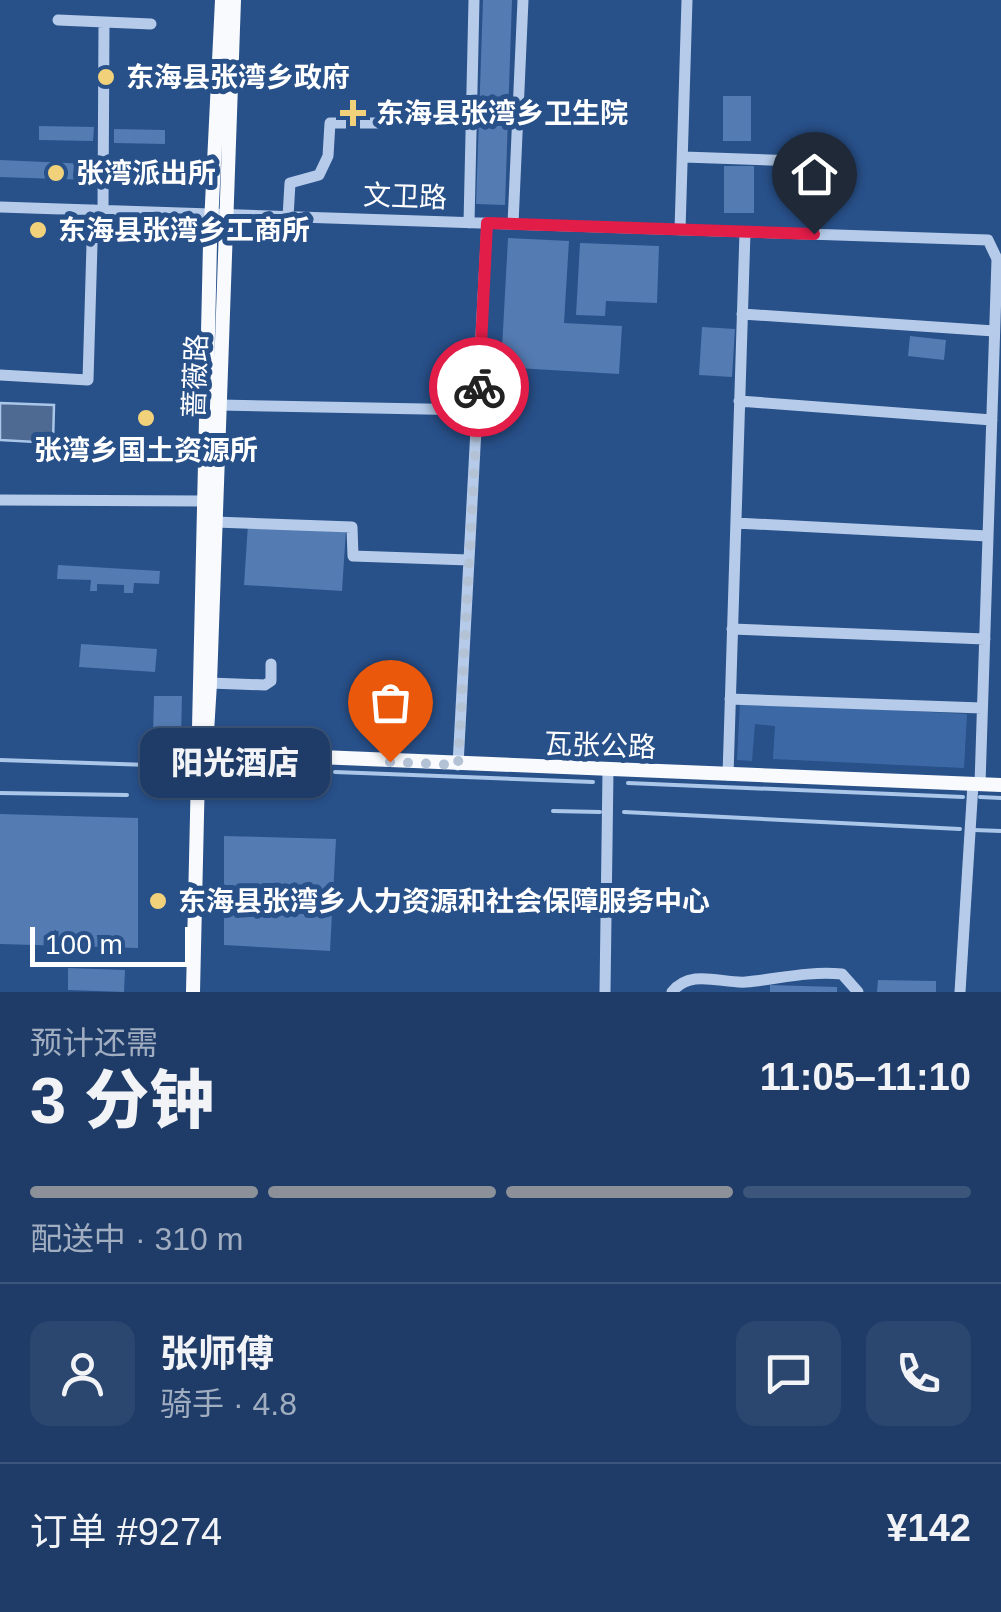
<!DOCTYPE html>
<html lang="zh">
<head>
<meta charset="utf-8">
<style>
	:root { --surface:#1e3c67; --page:#2b4770; --text:#f1f3f6; --muted:#a1adc0; --line:#3c567b; --accent:#8c9099 }
	body { margin:0; font-family:Arial,"Noto Sans SC",sans-serif; background:var(--page); color:var(--text); height:100vh; display:flex; flex-direction:column; font-size:38px; white-space:nowrap }
	* { box-sizing:border-box; margin:0 }
	p { font-size:32px; color:var(--muted) }
	.icon { flex:none; width:55px; height:55px; fill:none; stroke:currentColor; stroke-width:2; stroke-linecap:round; stroke-linejoin:round }
	.map { position:relative; height:992px; overflow:hidden }
	.panel { display:flex; flex-direction:column; background:var(--surface); flex:1 }
	.panel>* { flex:none }
	.scale { position:absolute; left:30px; bottom:25px; width:160px; box-sizing:border-box; padding-left:10px; border:5px solid #fff; border-top:0; font-size:28px; line-height:35px; white-space:nowrap; color:#fff; -webkit-text-stroke:8px #285089; paint-order:stroke }
	.pin { position:absolute; display:grid; place-items:center; width:85px; height:85px; color:#fff; margin:-102px -42px; border-radius:50% 50% 50% 0; rotate:-45deg; box-shadow:0 0 10px #0007 }
	.pin .icon { rotate:45deg }
	.courier { position:absolute; display:grid; place-items:center; width:100px; height:100px; margin:-50px; border:8px solid #e11d48; border-radius:50%; background:#fff; color:#222; box-shadow:0 2px 12px #0007 }
	.bubble { position:absolute; height:70px; border-radius:20px; background:var(--surface); box-shadow:0 2px 8px #0004,0 0 0 2px var(--line); font-size:32px; font-weight:800; line-height:70px; text-align:center }
	.head em { font-style:normal; font-weight:800 }
	.head div { display:flex; flex-direction:column-reverse }
	.head { display:flex; align-items:center; justify-content:space-between; height:170px; padding:0 30px }
	h1 { font-size:65px; font-weight:800; line-height:75px }
	.bar { display:grid; grid-template-columns:repeat(4,1fr); gap:15px 10px; align-content:center; height:120px; padding:0 30px }
	.bar i { height:12px; border-radius:8px; background:var(--line) }
	.bar .current { background:var(--accent) }
	.bar p { grid-column:span 4 }
	.line { display:flex; align-items:center; gap:25px; padding:0 30px; border-top:2px solid var(--line) }
	.line div { flex:1 }
	.round { display:grid; place-items:center; flex:none; width:105px; height:105px; border-radius:20px; background:var(--page) }
	.map>svg:first-child { display:block }
</style>
</head>
<body>
<div class="map">
<svg width="1001" height="992" viewBox="0 0 1001 992">
	<rect width="100%" height="100%" fill="#285089"/>
	<!-- green -->
	<path fill="#3c69a5" d="M740 702 967 714 964 768 773 759 775 726 755 724 752 761 737 760Z"/>
	<!-- water -->
	<path fill="#4e6992" stroke="#aac6e9" stroke-width="2.5" d="M0 403 54 405 53 443 0 440Z"/>
	<g fill="none" stroke-linecap="round" stroke-linejoin="round">
		<!-- stream -->
		<path stroke="#aac6e9" stroke-width="4" d="M0 760 149 765
			M335 772 593 782
			M628 783 963 797
			M0 793 127 795
			M980 797 1001 798
			M553 811 600 812
			M624 812 960 829
			M974 830 1001 831"/>
	</g>
	<!-- building -->
	<path fill="#547bb2" d="M483 0H512L505 205 476 204Z
		M723 96H751V141H723Z
		M39 126 94 127 93 141 39 140Z
		M114 129 165 130V144L114 143Z
		M0 160 90 164 89 180 0 177Z
		M724 166H754V213H724Z
		M508 238 569 241 564 323 622 326 619 374 501 367Z
		M580 243 659 246 657 303 606 301 605 316 576 315Z
		M702 327 735 329 732 377 699 375Z
		M910 336 946 340 944 360 908 356Z
		M248 524 346 530 342 591 244 585Z
		M58 565 160 571 159 584 134 583 133 593H124V585L97 584V591H90L91 580 57 579Z
		M81 644 157 649 155 672 79 667Z
		M154 696H182L181 737 153 735Z
		M0 814 138 818V948L0 944Z
		M224 836 336 839 330 951 224 945Z
		M68 968 125 970 124 992 68 990Z
		M878 980 936 981V992H877Z
		M770 985 837 987V992H770Z"/>
	<g fill="none" stroke-linecap="round" stroke-linejoin="round">
		<!-- minor -->
		<path stroke="#b5cbe9" stroke-width="11" d="M58 20 151 24
			M684 157 824 162
			M0 207 988 240 997 259 980 784
			M103 210 104 22
			M288 217 290 183 319 175 328 156 330 123H383
			M469 223 474 0
			M513 224 523 0
			M680 230 687 0
			M742 314 994 331
			M0 375 88 380 93 210
			M739 401 992 420
			M219 405 477 410
			M0 500 204 501
			M215 522 352 527 353 556 469 560
			M736 523 988 536
			M732 629 985 639
			M210 683 265 685 271 681V664
			M730 699 982 708
			M458 765 487 223
			M728 775 745 232
			M605 992 608 770
			M672 992C691 968 722 984 746 982 779 979 806 971 842 974L858 992
			M960 992 973 784"/>
		<!-- major -->
		<path stroke="#f8fafe" stroke-width="14" d="M199 747 207 732 210 683 234 0
			M196 752 1001 785
			M193 992 210 244 222 0"/>
	</g>
	<g fill="none" stroke-linecap="round" stroke-linejoin="round">
		<!-- done -->
		<path stroke="#b4c2d6" stroke-width="10" stroke-dasharray="0 18" d="M390 762 458 765 479 387"/>
		<!-- route -->
		<path stroke="#e11d48" stroke-width="12" d="M479 387 487 223 814 234"/>
	</g>
	<!-- markers -->
	<g fill="#f1d27b" stroke="#285089" stroke-width="4">
		<circle cx="106" cy="77" r="10"/>
		<path d="M348 98h10v10h10v10h-10v10h-10v-10h-10v-10h10z"/>
		<circle cx="56" cy="173" r="10"/>
		<circle cx="38" cy="230" r="10"/>
		<circle cx="146" cy="418" r="10"/>
		<circle cx="158" cy="901" r="10"/>
	</g>
	<g text-anchor="middle" stroke-width="10" stroke-linejoin="round" paint-order="stroke">
		<!-- poi labels -->
		<g font-size="28" font-weight="bold" fill="#fff" stroke="#285089" text-anchor="start">
			<text x="126" y="87">东海县张湾乡政府</text>
			<text x="376" y="123">东海县张湾乡卫生院</text>
			<text x="76" y="183">张湾派出所</text>
			<text x="58" y="240">东海县张湾乡工商所</text>
			<text x="146" y="460" text-anchor="middle">张湾乡国土资源所</text>
			<text x="178" y="911">东海县张湾乡人力资源和社会保障服务中心</text>
		</g>
		<!-- street labels -->
		<g font-size="28" fill="#fff" stroke="#285089">
			<text transform="translate(405 196) rotate(2)" y="10">文卫路</text>
			<text transform="translate(195 376) rotate(-88)" y="10">蔷薇路</text>
			<text transform="translate(600 745) rotate(2)" y="10">瓦张公路</text>
		</g>
	</g>
</svg>
<div class="scale">100 m</div>
<div class="pin" style="left:390px;top:762px;background:#ea580c"><svg class="icon" aria-label="bag" viewBox="0 0 24 24"><path d="M5 8h14l-1 12H6zM9 8a3 3 0 0 1 6 0"/></svg></div>
<div class="pin" style="left:814px;top:234px;background:#1f2937"><svg class="icon" aria-label="home" viewBox="0 0 24 24"><path d="M3 11l9-7 9 7M6 9v11h12V9"/></svg></div>
<div class="courier" style="left:479px;top:387px"><svg class="icon" aria-label="bike" viewBox="0 0 24 24"><circle cx="6" cy="16" r="4"/><circle cx="18" cy="16" r="4"/><path d="M6 16l4-8h5l3 8M10 8l3 8H6M13 5h3"/></svg></div>
<div class="bubble" style="left:140px;top:728px;width:190px">阳光酒店</div>
</div>
<section class="panel">
<div class="head"><div><h1>3 分钟</h1><p>预计还需</p></div><em>11:05–11:10</em></div>
<div class="bar"><i class="current"></i><i class="current"></i><i class="current"></i><i></i><p>配送中 · 310 m</p></div>
<div class="line" style="height:180px"><a class="round"><svg class="icon" aria-label="person" viewBox="0 0 24 24"><circle cx="12" cy="8" r="4"/><path d="M4 21q1-7 8-7t8 7"/></svg></a><div><b>张师傅</b><p>骑手 · 4.8</p></div><a class="round"><svg class="icon" aria-label="chat" viewBox="0 0 24 24"><path d="M4 5h16v11H9l-5 4z"/></svg></a><a class="round"><svg class="icon" aria-label="phone" viewBox="0 0 24 24"><path d="M5 4h4l2 5-3 2q2 4 5 5l2-3 5 2v4C11 20 4 13 5 4z"/></svg></a></div>
<div class="line" style="height:130px"><div>订单 #9274</div><b>¥142</b></div>
</section>
</body>
</html>
